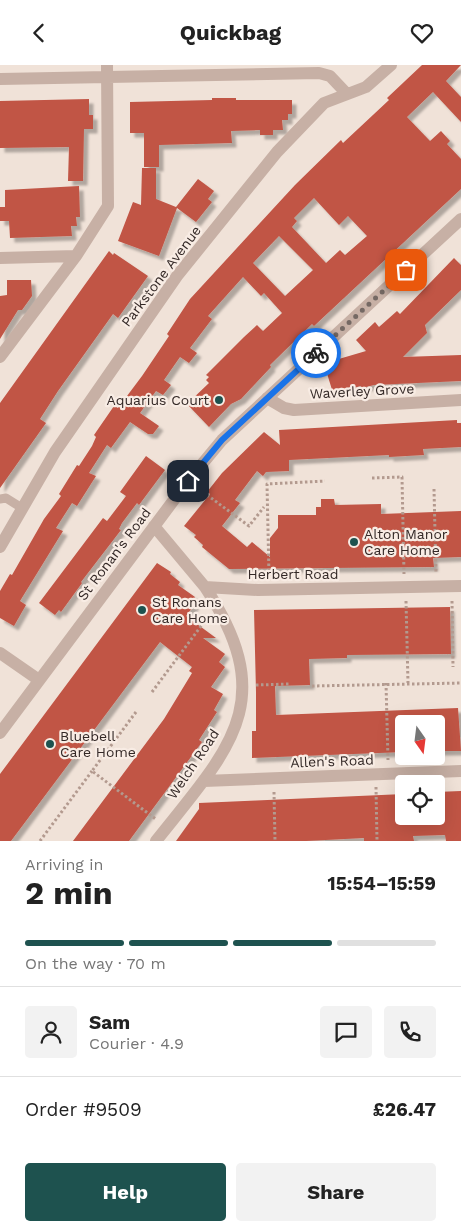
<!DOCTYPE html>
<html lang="en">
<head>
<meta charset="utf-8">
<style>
	:root { --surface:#fff; --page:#f2f2f2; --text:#222; --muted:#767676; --line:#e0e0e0; --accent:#1e524f }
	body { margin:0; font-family:"Work Sans",sans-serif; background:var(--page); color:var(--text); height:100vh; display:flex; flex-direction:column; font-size:19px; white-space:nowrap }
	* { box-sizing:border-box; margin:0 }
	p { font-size:16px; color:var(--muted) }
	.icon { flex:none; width:28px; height:28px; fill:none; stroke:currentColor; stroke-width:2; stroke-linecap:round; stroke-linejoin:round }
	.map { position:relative; height:776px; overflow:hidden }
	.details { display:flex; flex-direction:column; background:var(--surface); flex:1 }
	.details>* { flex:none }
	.needle { width:32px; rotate:166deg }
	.tools { position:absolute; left:395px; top:650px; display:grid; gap:10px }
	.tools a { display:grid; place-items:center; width:50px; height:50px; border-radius:5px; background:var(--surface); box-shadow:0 5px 20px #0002; font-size:25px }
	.pin { position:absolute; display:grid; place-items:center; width:42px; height:42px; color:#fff; margin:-21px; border-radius:10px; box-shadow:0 2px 8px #0006 }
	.courier { position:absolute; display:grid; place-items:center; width:50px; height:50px; margin:-25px; border:4px solid #1a73e8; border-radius:50%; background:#fff; color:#222; box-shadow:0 1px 6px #0007 }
	.summary em { font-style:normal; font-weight:700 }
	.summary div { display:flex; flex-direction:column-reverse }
	.summary { display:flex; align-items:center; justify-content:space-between; height:85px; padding:0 25px }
	h1 { font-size:32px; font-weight:700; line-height:38px }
	.bar { display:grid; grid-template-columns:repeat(4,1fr); gap:8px 5px; align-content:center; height:60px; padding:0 25px }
	.bar i { height:6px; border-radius:4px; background:var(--line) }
	.bar .current { background:var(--accent) }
	.bar p { grid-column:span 4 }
	.line { display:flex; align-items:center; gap:12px; padding:0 25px; border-top:1px solid var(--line) }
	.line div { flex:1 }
	.round { display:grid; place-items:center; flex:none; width:52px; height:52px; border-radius:5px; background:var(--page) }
	.button { display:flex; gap:10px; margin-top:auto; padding:10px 25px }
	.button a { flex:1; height:58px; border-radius:5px; background:var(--accent); color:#fff; font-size:20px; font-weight:700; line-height:58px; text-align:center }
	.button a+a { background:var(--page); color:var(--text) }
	header { display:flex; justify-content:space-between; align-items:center; height:65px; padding:0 25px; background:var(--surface); font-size:22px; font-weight:700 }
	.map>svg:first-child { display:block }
</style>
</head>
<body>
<header><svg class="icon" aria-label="back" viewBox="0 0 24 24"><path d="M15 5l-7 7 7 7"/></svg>Quickbag<svg class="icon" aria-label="heart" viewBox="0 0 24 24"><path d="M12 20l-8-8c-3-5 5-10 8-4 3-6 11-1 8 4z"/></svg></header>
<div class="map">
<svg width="461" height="776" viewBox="0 0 461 776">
	<defs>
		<filter id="shadow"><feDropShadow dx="4.5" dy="4.5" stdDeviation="1" flood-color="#0004"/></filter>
	</defs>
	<rect width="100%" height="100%" fill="#f0e2d8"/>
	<!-- building -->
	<path fill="#c15445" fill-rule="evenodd" filter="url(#shadow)" d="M422 0H461L446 16 461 32V57L433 27 407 52 430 76 441 66 450 76 447 79 461 94V124L314 261 312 259 270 300 271 302 241 334 231 339 209 362 187 339 209 318 206 315 209 312 206 310 244 272 257 260 263 266 282 248 264 228 261 231 243 212 208 251 212 254 190 283 197 288 189 298 180 292 164 315 171 320 163 330 156 326 140 348 159 361 153 369H148L130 357 111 383 107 380 89 408 96 411 77 441 72 438 56 463 63 466 20 536 26 540 14 561 0 553V526L10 509 12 510 44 454 61 431 59 429 77 400 79 401 92 381 96 372 94 370 114 341 118 343 142 311 169 271 167 269 190 234 295 120 341 75 343 78 389 35 387 33ZM314 133 339 160 348 151 367 171 345 190 340 185 326 198 292 162 297 156 294 153ZM279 171 313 205 285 231 253 198Z
		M212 33H236V35H292V49H288V55H282L283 65H273V70H260V65L231 66 232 78 159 80V102H144V68H130V37L212 35Z
		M89 34V50H93V64H84L83 116H68L69 82 0 83V36Z
		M142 103H156V134L176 142 198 114 214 126 208 134 212 137 196 157 177 143 159 191 118 176 133 137 141 140Z
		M79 121 80 152H76L77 161H71L72 171 10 173 9 156H0V142H5V125Z
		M109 186 113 190 114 188 148 211 118 253 113 249 58 326 40 354 46 358 0 423V338Z
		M454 193 461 200V225L425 260 427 268 403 292 461 290V316L374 320 362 323 361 321 333 328 325 302 333 299 332 296 366 286 356 275 375 257 379 262 397 246 400 249Z
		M7 215H31L32 231 22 245H18L0 274V231L7 230Z
		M457 355V358H461V382L423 384 424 390 389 392V390L289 395V406L266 407 263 411 257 406 235 435 240 438 222 461 247 482 252 477 270 492V473L278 463V450H316V442H321V434H334L335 440 381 439V449L461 446V492L433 493 434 502 229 504 202 482 203 480 194 472 196 470 184 461 210 429 207 427 222 408 264 367 280 380 279 365Z
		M146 391 165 405 139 440 137 438 122 458 119 464 121 465 81 517 82 518 61 547 59 545 55 550 39 538 103 453 107 456 126 431 120 427Z
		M157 498 171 507 170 509 180 517 178 520 195 532 191 537 195 539 186 551 216 573H203L225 589 219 597 225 602 211 622 223 629 214 645 217 647 199 675 202 677 129 776H73L164 654 192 608 189 606 192 602 160 577 11 776H0V709Z
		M450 542 451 589 347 590V593L309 594 310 620 275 621 276 650 458 643 461 686H436V659H404V687L252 693V666H256V627L254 545Z
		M461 726V776H446L445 770 413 771 414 776H364V773L306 776H176L199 744V738L404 729V751H436V727Z"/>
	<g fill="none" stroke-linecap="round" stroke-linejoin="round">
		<!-- path -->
		<path stroke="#b39a8f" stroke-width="3" stroke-dasharray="2.5 2.5" stroke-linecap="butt" d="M372 413 402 412 404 509
			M199 424 249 461 264 442
			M434 424 436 509
			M269 511 267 419 325 416
			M406 536 408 618
			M452 536 453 602
			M386 618 388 695
			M256 620 290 619
			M312 621 461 618
			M152 627 207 553
			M136 647 92 706 157 755
			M376 722 377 776
			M274 727 275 776
			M40 776 92 706"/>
		<!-- lane -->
		<path stroke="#c7b0a5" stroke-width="9" d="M0 434 6 433 22 443"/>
		<!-- street -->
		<path stroke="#c7b0a5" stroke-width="12" d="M0 14 319 8 330 11 347 29
			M0 193 76 191
			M0 292 76 191 108 141 107 0
			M267 333 284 343 294 345 461 335
			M154 461 205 522 258 525 461 521
			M0 482 55 387 177 211 277 87 324 38 366 22 391 0
			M0 588 39 615
			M0 668 188 416 222 375 461 154
			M204 716 461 706
			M156 776C229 684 281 637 205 522"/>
	</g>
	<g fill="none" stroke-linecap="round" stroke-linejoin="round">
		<!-- done -->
		<path stroke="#756964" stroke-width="5" stroke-dasharray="0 9" d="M316 288 406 205"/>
		<!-- route -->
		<path stroke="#1a73e8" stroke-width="6" d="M188 416 222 375 316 288"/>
	</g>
	<!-- markers -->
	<g fill="#1e524f" stroke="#f8ece4" stroke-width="2">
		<circle cx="219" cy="335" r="5"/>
		<circle cx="354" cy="477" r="5"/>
		<circle cx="142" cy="545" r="5"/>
		<circle cx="50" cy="679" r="5"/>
	</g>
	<g text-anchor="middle" stroke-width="4.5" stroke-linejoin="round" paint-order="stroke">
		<!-- street labels -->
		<g font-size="14" fill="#332826" stroke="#f8ece4">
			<text transform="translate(161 211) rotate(-53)" y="5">Parkstone Avenue</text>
			<text transform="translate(362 326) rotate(-3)" y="5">Waverley Grove</text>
			<text transform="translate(114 489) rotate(-53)" y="5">St Ronan's Road</text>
			<text x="293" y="514">Herbert Road</text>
			<text transform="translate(332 696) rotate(-2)" y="5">Allen's Road</text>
			<text transform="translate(193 699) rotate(-56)" y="5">Welch Road</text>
		</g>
		<!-- poi labels -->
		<g font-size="14" fill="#332826" stroke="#f8ece4" text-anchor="start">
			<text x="209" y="340" text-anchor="end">Aquarius Court</text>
			<text x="364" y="474">Alton Manor<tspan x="364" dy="16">Care Home</tspan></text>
			<text x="152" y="542">St Ronans<tspan x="152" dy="16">Care Home</tspan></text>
			<text x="60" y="676">Bluebell<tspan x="60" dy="16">Care Home</tspan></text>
		</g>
	</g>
</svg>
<div class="tools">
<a><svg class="needle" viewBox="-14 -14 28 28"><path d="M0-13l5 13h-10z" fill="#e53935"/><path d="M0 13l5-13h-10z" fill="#767676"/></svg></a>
<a><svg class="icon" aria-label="locate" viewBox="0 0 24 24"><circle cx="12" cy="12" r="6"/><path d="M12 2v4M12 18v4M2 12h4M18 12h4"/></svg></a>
</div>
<div class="pin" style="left:406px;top:205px;background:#ea580c"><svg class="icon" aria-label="bag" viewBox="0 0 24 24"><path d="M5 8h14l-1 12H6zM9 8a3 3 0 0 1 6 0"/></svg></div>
<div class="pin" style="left:188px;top:416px;background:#1f2937"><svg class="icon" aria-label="home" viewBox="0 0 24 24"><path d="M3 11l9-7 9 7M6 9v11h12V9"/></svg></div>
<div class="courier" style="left:316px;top:288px"><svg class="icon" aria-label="bike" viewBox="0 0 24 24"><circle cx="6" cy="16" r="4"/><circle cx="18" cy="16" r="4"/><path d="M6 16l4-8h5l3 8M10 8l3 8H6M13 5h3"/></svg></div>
</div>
<section class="details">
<div class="summary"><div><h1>2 min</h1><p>Arriving in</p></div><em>15:54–15:59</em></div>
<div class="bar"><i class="current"></i><i class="current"></i><i class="current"></i><i></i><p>On the way · 70 m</p></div>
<div class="line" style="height:90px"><a class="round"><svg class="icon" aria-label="person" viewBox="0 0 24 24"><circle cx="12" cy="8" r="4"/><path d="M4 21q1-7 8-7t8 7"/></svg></a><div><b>Sam</b><p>Courier · 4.9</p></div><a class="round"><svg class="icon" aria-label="chat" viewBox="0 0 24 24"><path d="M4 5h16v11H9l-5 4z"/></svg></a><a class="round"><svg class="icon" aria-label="phone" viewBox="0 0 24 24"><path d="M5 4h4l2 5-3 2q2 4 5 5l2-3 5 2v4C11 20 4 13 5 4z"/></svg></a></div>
<div class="line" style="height:65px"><div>Order #9509</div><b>£26.47</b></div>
<div class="button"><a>Help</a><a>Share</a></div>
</section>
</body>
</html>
